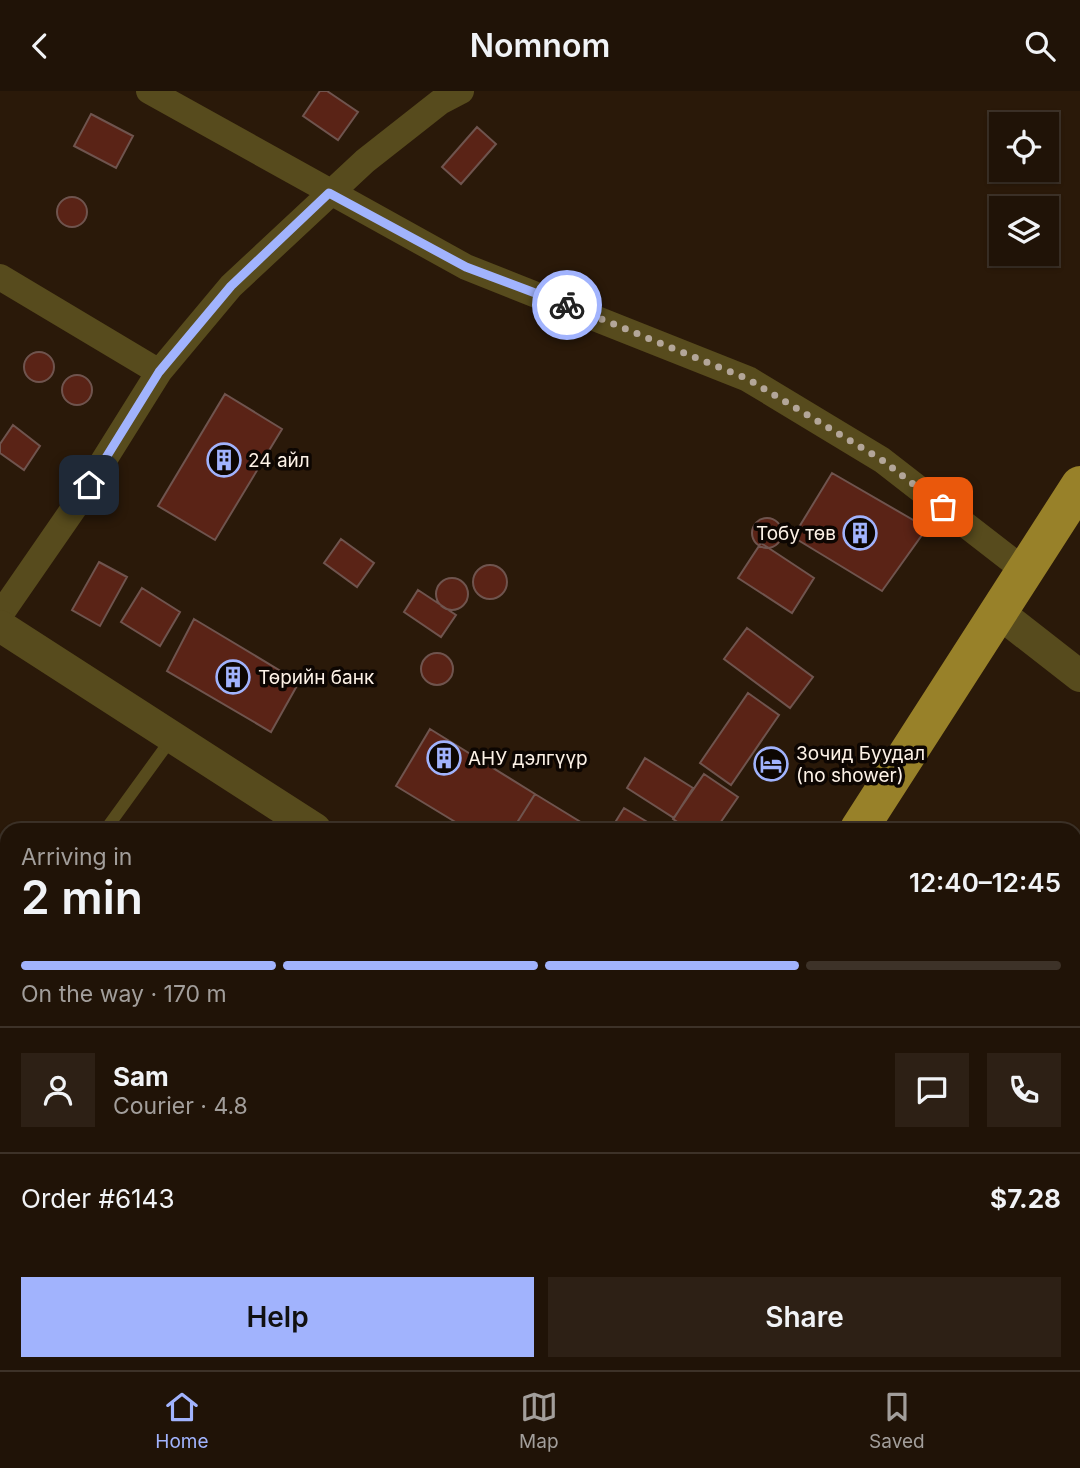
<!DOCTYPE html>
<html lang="en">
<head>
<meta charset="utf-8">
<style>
	:root { --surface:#201307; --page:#2d2015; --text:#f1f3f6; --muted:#a29e9b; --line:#3d3228; --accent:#a1b3fd }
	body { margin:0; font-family:Inter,sans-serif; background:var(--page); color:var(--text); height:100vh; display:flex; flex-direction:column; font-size:26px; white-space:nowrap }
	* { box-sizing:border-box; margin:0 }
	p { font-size:23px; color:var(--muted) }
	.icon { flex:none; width:38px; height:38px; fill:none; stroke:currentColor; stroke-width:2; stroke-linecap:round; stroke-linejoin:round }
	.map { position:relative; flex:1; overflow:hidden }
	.details { position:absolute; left:0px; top:732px; width:1082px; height:548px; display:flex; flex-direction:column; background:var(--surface); border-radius:21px 21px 0 0; box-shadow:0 2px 5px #0004,0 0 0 2px var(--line) }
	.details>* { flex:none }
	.controls { position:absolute; left:989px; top:21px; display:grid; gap:14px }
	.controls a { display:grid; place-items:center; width:70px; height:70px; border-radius:0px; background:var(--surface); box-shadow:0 2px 5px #0004,0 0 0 2px var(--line); font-size:35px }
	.pin { position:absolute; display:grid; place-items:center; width:60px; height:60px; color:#fff; margin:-30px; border-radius:14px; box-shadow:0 4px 10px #0006 }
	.courier { position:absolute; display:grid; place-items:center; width:70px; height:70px; margin:-35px; border:5px solid #a1b3fd; border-radius:50%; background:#fff; color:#222; box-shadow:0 2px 9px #0007 }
	.headline em { font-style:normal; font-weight:600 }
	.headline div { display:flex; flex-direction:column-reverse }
	.headline { display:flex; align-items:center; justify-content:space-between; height:119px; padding:0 21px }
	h1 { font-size:46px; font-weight:600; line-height:52px }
	.bar { display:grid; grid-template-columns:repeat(4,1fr); gap:10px 7px; align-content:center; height:84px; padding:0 21px }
	.bar i { height:9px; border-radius:5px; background:var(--line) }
	.bar .current { background:var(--accent) }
	.bar p { grid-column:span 4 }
	.line { display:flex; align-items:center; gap:18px; padding:0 21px; border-top:2px solid var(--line) }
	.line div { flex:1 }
	.round { display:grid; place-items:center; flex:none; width:74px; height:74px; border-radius:0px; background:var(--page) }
	.cta { display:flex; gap:14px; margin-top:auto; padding:14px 21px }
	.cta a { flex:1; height:80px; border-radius:0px; background:var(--accent); color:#111; font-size:28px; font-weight:600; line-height:80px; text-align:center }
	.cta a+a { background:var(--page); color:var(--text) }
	header { display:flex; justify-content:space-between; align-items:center; height:91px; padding:0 21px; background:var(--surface); font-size:32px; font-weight:600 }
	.menu { display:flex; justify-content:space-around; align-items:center; height:98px; border-top:2px solid var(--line); background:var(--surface); font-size:19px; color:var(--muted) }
	.menu a { display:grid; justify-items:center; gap:4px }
	.menu .current { color:var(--accent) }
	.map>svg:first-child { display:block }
</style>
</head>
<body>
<header><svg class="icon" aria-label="back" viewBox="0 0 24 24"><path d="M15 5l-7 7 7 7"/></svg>Nomnom<svg class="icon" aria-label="search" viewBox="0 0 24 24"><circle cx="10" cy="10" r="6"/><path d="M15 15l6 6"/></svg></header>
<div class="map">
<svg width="1080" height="1279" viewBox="0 0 1080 1279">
	<rect width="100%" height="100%" fill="#2a1909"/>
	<!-- green -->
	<path fill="#562d38" d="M606 1272H903L913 1279H601Z"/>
	<!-- building -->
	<path fill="#5a2316" stroke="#6f544e" stroke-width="2" d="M320 0H327L358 21 338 49 303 25Z
		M91 23 133 45 116 77 74 55Z
		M477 36 496 53 461 93 442 76Z
		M57 121a15 15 0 1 1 30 0a15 15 0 1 1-30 0Z
		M24 276a15 15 0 1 1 30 0a15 15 0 1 1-30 0Z
		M62 299a15 15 0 1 1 30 0a15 15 0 1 1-30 0Z
		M225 303 282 338 215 449 158 415Z
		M13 334 40 355 24 379 0 362V353Z
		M832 382 927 437 882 500 793 446Z
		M752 442a15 15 0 1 1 30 0a15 15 0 1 1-30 0Z
		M341 448 374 472 357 496 324 472Z
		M761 452 814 487 792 522 738 487Z
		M99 471 127 486 100 535 72 519Z
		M473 491a17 17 0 1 1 34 0a17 17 0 1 1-34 0Z
		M436 503a16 16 0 1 1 32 0a16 16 0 1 1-32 0Z
		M142 497 180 521 160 555 121 531Z
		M418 499 456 524 441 546 404 521Z
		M194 528 299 591 271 641 167 580Z
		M747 537 813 586 790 617 724 568Z
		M421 578a16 16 0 1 1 32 0a16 16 0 1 1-32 0Z
		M748 602 779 624 731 694 700 672Z
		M430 638 535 703 513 738H467L396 695Z
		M645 667 693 697 674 727 627 697Z
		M704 683 738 706 716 738H688L673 728Z
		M535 703 592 738H513Z
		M624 717 659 738H611Z
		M1080 774V799L1074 791 1075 781Z
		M1080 973V1006L1074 1004V975Z
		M1080 1210V1279H1055L1044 1272H1074V1219Z
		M27 1272 37 1279H21Z"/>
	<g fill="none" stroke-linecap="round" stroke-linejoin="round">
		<!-- service -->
		<path stroke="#574b1d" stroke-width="12" d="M106 738 172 647
			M0 1276 7 1265"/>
		<!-- minor -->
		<path stroke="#574b1d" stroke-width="26" d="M149 0 466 176 748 288 882 369 1025 480
			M0 186 159 281
			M0 524 74 417 159 281 231 195 365 70 440 11 461 0
			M948 1272 957 1279"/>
		<!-- tertiary -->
		<path stroke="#574b1d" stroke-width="32" d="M998 521 1080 585
			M0 535 315 738"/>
		<!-- trunk -->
		<path stroke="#988129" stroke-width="38" d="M859 738 1080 394
			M504 1279 508 1272"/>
	</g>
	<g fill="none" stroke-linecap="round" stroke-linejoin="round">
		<!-- done -->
		<path stroke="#b3a699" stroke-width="7" stroke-dasharray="0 12.6" d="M567 214 748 288 882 369 943 416"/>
		<!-- route -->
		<path stroke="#a1b3fd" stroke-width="9" d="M89 394 159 281 231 195 329 102 466 176 567 214"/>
	</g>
	<!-- icons -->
	<defs>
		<symbol id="building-ring" viewBox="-11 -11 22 22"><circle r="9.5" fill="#0d0602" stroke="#a1b3fd" stroke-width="1.5"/><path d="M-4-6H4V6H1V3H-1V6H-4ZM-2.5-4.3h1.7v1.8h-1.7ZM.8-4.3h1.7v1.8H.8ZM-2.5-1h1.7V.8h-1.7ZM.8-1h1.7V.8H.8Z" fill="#a1b3fd"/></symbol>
		<symbol id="hotel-ring" viewBox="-11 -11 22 22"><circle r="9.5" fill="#0d0602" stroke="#a1b3fd" stroke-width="1.5"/><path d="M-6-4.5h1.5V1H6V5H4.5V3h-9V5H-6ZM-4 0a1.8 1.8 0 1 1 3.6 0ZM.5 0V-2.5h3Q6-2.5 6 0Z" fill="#a1b3fd"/></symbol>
	</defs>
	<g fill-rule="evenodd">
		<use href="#building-ring" x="205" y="350" width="38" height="38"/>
		<use href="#building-ring" x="841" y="423" width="38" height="38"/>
		<use href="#building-ring" x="214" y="567" width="38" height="38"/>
		<use href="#building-ring" x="425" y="648" width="38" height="38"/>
		<use href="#hotel-ring" x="752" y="654" width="38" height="38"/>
	</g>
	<g text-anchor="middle" stroke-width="7" stroke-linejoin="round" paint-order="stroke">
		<!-- poi labels -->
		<g font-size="19" fill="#fdf2e7" stroke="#0d0602" text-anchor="start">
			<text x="248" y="376">24 айл</text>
			<text x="836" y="449" text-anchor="end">Тобу төв</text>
			<text x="258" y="593">Төрийн банк</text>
			<text x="796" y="669">Зочид Буудал<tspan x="796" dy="22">(no shower)</tspan></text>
			<text x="468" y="674">АНУ дэлгүүр</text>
		</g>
	</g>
</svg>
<div class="controls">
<a><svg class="icon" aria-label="locate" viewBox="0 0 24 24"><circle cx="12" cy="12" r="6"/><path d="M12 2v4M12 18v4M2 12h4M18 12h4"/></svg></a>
<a><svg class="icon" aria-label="layers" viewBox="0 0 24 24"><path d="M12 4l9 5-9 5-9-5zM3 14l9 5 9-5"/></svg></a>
</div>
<div class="pin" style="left:943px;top:416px;background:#ea580c"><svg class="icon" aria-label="bag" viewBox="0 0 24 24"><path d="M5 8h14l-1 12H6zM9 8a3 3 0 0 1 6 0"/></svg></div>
<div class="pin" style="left:89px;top:394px;background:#1f2937"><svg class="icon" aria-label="home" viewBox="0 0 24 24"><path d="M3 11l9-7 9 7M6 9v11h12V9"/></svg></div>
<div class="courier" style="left:567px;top:214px"><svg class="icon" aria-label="bike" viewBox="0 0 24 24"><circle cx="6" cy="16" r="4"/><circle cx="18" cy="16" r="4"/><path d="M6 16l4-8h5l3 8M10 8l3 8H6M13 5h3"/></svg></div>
<section class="details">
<div class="headline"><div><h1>2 min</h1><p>Arriving in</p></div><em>12:40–12:45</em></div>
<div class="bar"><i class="current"></i><i class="current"></i><i class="current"></i><i></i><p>On the way · 170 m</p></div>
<div class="line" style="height:126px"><a class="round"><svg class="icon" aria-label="person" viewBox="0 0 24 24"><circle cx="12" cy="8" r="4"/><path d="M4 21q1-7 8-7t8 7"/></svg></a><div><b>Sam</b><p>Courier · 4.8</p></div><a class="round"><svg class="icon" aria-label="chat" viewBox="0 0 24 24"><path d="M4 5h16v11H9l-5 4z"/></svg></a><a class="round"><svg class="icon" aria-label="phone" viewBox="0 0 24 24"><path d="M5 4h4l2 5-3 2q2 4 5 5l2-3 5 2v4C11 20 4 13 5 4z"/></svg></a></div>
<div class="line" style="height:91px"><div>Order #6143</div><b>$7.28</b></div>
<div class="cta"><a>Help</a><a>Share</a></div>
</section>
</div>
<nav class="menu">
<a class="current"><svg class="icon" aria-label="home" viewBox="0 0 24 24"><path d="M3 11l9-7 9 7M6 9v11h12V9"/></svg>Home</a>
<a><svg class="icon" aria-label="map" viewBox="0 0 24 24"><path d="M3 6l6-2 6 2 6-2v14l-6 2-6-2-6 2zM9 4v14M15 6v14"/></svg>Map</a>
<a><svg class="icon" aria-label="saved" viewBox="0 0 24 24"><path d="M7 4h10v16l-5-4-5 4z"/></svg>Saved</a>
</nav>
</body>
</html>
